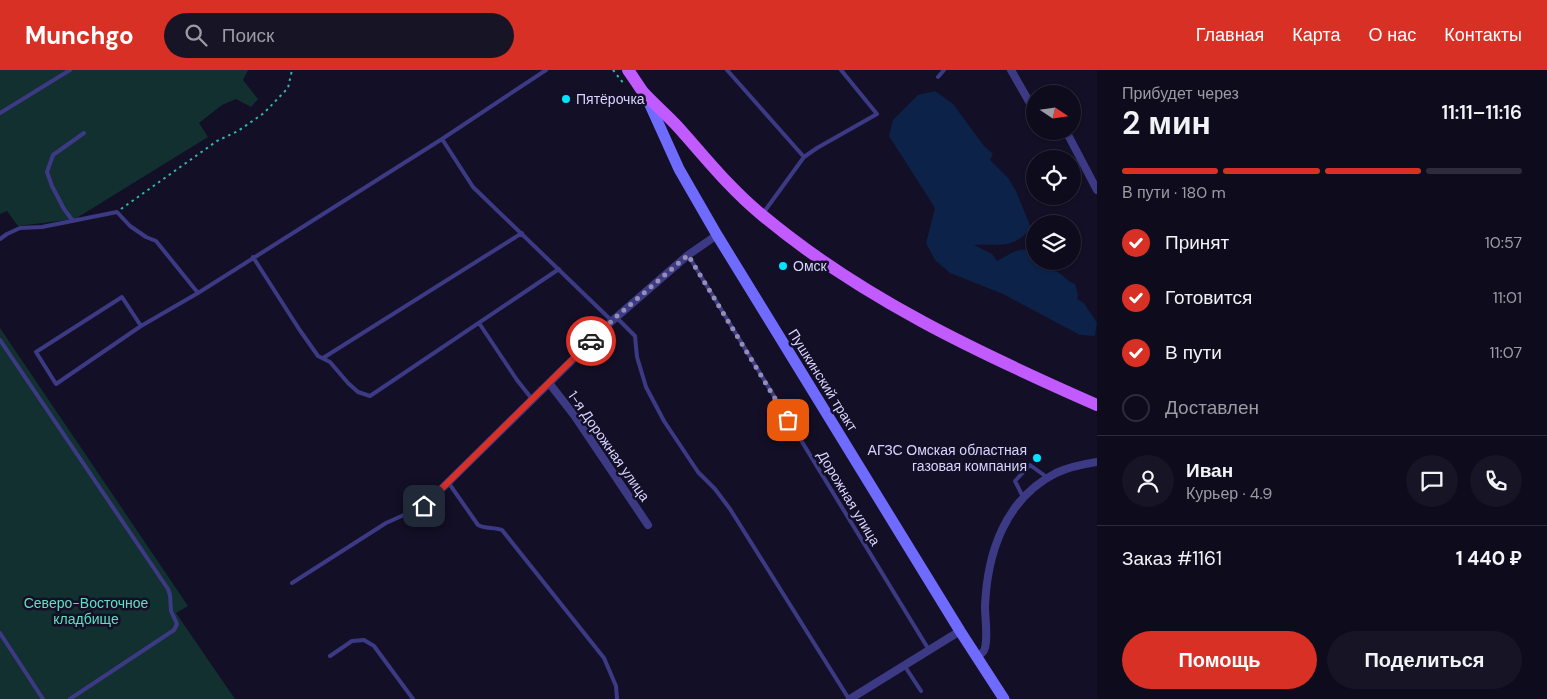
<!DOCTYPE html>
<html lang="ru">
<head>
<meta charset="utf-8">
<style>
	:root { --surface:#0e0b1c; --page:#171425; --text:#f1f3f6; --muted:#9b9ba3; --line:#2e2b3b; --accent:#d93025 }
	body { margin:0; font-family:"DM Sans",sans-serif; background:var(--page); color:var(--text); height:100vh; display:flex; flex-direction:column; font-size:19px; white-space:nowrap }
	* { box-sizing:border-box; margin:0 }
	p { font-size:16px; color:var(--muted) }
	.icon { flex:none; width:28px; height:28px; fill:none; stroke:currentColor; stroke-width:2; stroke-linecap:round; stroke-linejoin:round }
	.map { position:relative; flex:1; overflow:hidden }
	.panel { display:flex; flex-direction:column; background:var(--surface); width:450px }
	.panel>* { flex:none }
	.needle { width:32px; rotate:103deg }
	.fabs { position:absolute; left:1026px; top:15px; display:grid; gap:10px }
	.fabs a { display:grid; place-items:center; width:55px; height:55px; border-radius:50%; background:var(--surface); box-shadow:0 1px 4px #0004,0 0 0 1px var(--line); font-size:25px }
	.pin { position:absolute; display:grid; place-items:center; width:42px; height:42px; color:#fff; margin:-21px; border-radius:10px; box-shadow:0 2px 8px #0006 }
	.courier { position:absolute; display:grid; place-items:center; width:50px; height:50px; margin:-25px; border:4px solid #d93025; border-radius:50%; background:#fff; color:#222; box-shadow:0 1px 6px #0007 }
	.head em { font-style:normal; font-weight:600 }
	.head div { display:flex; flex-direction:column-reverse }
	.head { display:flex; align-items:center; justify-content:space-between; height:85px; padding:0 25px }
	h1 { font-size:32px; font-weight:600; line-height:38px }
	.bar { display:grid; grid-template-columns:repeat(4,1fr); gap:8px 5px; align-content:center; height:60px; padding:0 25px }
	.bar i { height:6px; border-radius:4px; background:var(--line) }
	.bar .active { background:var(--accent) }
	.bar p { grid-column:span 4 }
	.line { display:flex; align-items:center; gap:12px; padding:0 25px; border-top:1px solid var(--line) }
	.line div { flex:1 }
	.round { display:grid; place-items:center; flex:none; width:52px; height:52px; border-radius:26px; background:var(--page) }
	ol { padding:0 25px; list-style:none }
	li { display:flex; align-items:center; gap:15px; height:55px }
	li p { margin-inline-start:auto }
	li .icon { padding:5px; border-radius:50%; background:var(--accent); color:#fff; stroke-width:4 }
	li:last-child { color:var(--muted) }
	li i { width:28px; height:28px; border:2px solid var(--line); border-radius:50% }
	.button { display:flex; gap:10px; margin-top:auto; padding:10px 25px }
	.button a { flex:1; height:58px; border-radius:30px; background:var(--accent); color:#fff; font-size:20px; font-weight:600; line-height:58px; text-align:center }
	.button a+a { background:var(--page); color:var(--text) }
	header { display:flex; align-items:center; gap:30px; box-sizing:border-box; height:70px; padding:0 25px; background:var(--accent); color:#fff }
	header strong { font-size:24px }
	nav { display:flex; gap:28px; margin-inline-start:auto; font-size:18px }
	.search { width:350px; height:45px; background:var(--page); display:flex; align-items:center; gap:12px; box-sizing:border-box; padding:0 18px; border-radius:28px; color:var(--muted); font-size:19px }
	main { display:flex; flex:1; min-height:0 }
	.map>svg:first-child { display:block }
</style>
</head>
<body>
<header>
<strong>Munchgo</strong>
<div class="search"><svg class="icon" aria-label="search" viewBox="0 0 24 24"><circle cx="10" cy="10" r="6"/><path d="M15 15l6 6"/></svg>Поиск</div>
<nav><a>Главная</a><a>Карта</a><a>О нас</a><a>Контакты</a></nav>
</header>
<main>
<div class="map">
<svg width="1097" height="629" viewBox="0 0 1097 629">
	<rect width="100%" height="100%" fill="#130f26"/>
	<!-- green -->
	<path fill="#12302f" d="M0 0H248L243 10 258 29 251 37 236 29 222 35 199 53 208 67 75 149 18 156 7 141 0 144Z
		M0 258 188 536 176 543 235 629H0Z"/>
	<!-- water -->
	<path fill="#0c2248" d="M935 21 953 34 984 76 993 84 990 90 1008 108 1016 121 1031 158C1012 181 998 173 974 175L992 184 997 191C1009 185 1022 174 1035 183V191L1054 194V201C1062 202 1065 211 1075 214L1078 225 1077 229 1084 233 1097 253 1095 266 1080 265 1003 224 950 203 935 190 926 173 935 138 889 66 893 50 918 25Z"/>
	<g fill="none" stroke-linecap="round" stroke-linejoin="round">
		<!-- path -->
		<path stroke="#2fb8b0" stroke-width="2" stroke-dasharray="2.5 4" stroke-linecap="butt" d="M613 0 624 14
			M121 139 217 71 238 61 264 43 288 18 292 0"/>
		<!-- lane -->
		<path stroke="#3d3a85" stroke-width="4" d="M727 0 804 87
			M938 7 944 0
			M0 43 70 0
			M442 69 473 117 612 251
			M764 142 804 87 817 78 877 44 841 0
			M73 151 64 139 52 116 47 102 53 85 84 63
			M0 169 7 164 20 158 42 157 117 142 130 156 146 167 156 171 198 223
			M688 185 929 580
			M253 187 299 259 318 286 330 292 348 313 358 322 370 326 559 199
			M616 247 635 266 637 287 646 317 664 351 698 402 715 419 730 439 849 629
			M479 253 517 310 532 329
			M141 256 122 227 36 282 56 314 141 256 198 223 442 69 546 0
			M0 270 168 519 170 525 171 541 177 554 174 560 70 629
			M323 288 522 163
			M448 412 478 455C485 459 494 457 502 460L604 588 616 616 617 629
			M1023 427 1015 411 1030 395 1048 408
			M292 513 386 453 424 436
			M0 563 43 629
			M330 586 352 571 364 570 374 576 413 629
			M904 595 921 621"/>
		<!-- street -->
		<path stroke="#3d3a85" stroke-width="8" d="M1011 0 1035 42
			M1066 61 1097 120
			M549 313 574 345 648 455
			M424 436 612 251 688 185 717 165
			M977 587C979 585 981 584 983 582 989 575 985 547 985 537 987 483 1005 429 1056 403 1069 397 1084 394 1097 392
			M850 629 960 561"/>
		<!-- secondary -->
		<path stroke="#6f6bff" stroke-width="11" d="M646 26 679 99 717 165 960 561 1004 629"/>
		<!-- primary -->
		<path stroke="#c25bff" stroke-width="12" d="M628 0C633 7 638 15 643 22 654 34 667 45 678 57 705 87 730 119 762 145 861 228 979 283 1097 335"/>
	</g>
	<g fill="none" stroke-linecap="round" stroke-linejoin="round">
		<!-- done -->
		<path stroke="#948fb3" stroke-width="5" stroke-dasharray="0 9" d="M591 271 616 247 688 185 788 350"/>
		<!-- route -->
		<path stroke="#d93025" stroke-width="6" d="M424 436 591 271"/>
	</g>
	<!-- markers -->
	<g fill="#00e5ff" stroke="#130f26" stroke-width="2">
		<circle cx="566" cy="29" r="5"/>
		<circle cx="783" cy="196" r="5"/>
		<circle cx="1037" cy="388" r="5"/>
	</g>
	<g text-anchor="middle" stroke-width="5" stroke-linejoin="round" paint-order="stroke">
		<!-- poi labels -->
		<g font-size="14" fill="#d9d4ff" stroke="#130f26" text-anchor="start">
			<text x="576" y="34">Пятёрочка</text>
			<text x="793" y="201">Омск</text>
			<text x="1027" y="385" text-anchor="end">АГЗС Омская областная<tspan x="1027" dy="16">газовая компания</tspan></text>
		</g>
		<!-- street labels -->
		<g font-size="14" fill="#d9d4ff" stroke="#130f26">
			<text transform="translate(823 310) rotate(58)" y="5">Пушкинский тракт</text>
			<text transform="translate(609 376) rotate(55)" y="5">1-я Дорожная улица</text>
			<text transform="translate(849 428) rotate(59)" y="5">Дорожная улица</text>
		</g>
		<!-- park labels -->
		<g font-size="14" fill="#5fe0c0" stroke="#130f26">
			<text x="86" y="538">Северо-Восточное<tspan x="86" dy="16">кладбище</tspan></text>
		</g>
	</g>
</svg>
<div class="fabs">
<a><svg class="needle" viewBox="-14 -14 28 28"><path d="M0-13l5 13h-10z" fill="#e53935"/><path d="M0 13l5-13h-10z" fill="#9b9ba3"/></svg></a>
<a><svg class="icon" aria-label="locate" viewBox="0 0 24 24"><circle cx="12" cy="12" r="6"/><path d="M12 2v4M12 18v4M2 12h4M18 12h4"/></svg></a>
<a><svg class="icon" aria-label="layers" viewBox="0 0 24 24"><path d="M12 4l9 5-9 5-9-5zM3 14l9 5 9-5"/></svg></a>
</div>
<div class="pin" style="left:788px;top:350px;background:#ea580c"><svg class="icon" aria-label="bag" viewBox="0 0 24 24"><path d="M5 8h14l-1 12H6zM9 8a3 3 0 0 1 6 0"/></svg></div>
<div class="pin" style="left:424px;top:436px;background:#1f2937"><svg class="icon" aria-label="home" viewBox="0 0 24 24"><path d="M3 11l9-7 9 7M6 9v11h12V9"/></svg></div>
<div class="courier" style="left:591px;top:271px"><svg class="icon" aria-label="car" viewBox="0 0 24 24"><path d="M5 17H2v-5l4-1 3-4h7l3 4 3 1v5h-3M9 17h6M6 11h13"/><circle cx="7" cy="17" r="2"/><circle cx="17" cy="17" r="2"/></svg></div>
</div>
<section class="panel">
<div class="head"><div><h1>2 мин</h1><p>Прибудет через</p></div><em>11:11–11:16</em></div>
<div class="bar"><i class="active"></i><i class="active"></i><i class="active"></i><i></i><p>В пути · 180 m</p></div>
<ol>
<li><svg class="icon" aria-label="check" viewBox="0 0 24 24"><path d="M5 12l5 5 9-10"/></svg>Принят<p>10:57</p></li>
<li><svg class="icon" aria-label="check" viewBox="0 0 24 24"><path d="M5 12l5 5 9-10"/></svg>Готовится<p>11:01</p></li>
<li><svg class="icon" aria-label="check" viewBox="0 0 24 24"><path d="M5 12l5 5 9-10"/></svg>В пути<p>11:07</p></li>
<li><i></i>Доставлен</li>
</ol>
<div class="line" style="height:90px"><a class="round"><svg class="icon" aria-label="person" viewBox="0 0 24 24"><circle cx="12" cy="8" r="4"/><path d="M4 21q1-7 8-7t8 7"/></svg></a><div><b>Иван</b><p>Курьер · 4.9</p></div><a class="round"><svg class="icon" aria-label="chat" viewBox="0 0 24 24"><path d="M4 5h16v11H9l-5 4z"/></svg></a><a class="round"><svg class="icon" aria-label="phone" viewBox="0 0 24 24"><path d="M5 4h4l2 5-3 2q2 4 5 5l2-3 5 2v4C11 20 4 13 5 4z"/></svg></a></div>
<div class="line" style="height:65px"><div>Заказ #1161</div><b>1 440 ₽</b></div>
<div class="button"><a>Помощь</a><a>Поделиться</a></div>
</section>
</main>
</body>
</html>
